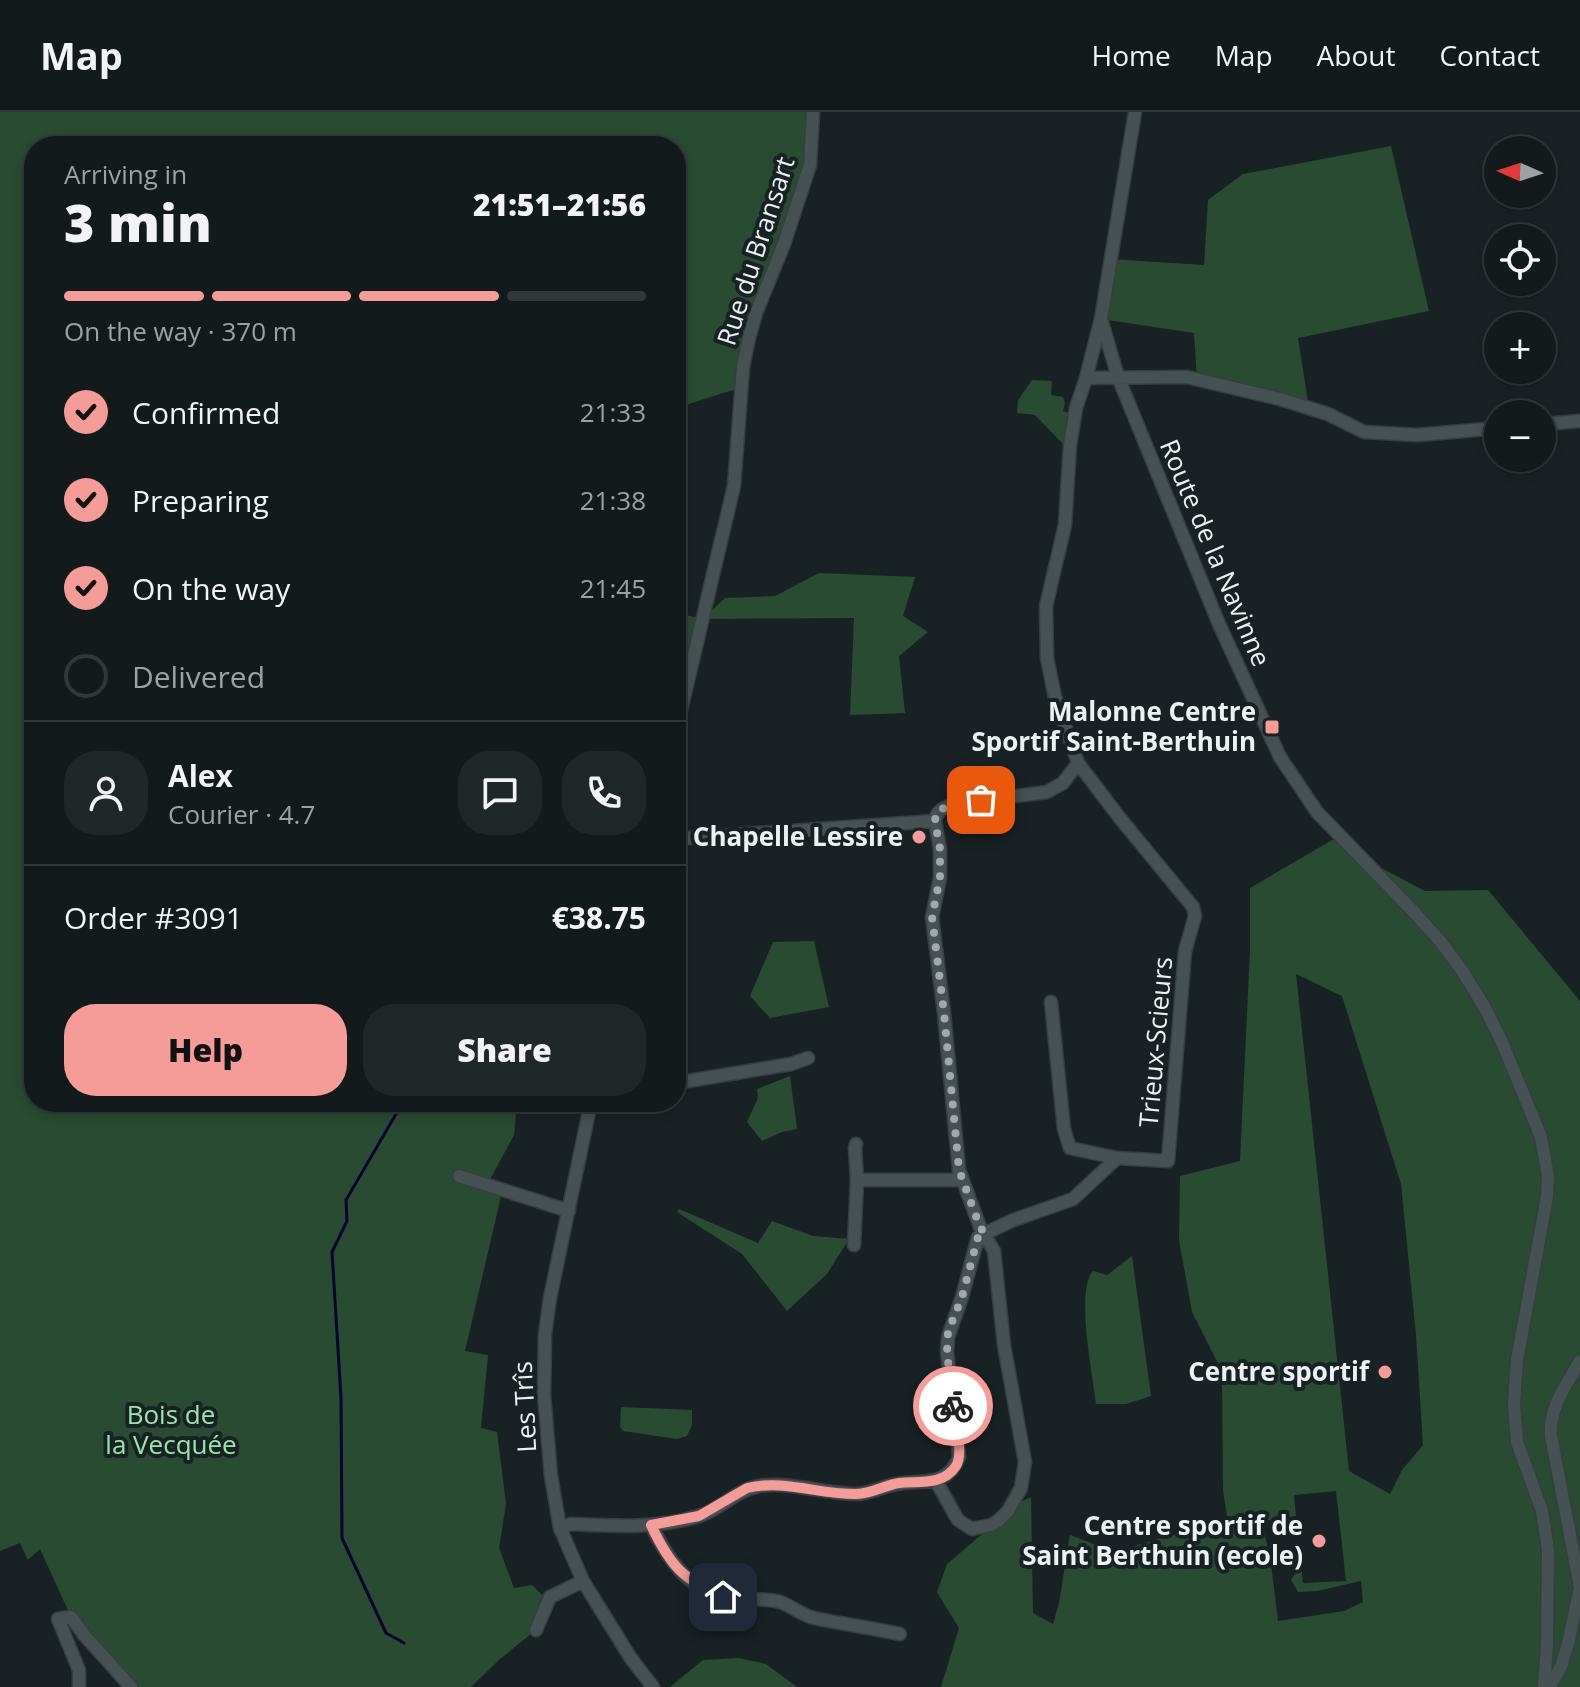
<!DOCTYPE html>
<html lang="en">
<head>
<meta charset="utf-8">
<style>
	:root { --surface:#121a1c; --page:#1f2729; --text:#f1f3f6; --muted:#9ca1a3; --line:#31383b; --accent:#f59b98 }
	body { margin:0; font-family:"Open Sans",sans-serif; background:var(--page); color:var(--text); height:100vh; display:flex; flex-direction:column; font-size:30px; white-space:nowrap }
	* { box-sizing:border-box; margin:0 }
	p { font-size:26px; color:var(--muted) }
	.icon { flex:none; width:44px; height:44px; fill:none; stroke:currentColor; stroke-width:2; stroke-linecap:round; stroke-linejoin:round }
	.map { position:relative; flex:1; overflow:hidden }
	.sheet { position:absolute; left:24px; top:24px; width:662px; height:976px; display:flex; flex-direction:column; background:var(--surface); border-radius:32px; box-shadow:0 4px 12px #0003,0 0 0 2px var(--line) }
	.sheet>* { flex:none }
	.needle { width:52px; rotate:273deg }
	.tools { position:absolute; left:1484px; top:24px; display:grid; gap:16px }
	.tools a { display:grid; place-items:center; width:72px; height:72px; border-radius:50%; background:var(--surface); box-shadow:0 4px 12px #0003,0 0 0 2px var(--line); font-size:40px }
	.pin { position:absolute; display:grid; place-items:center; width:68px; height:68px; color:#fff; margin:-34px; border-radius:16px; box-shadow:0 4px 12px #0006 }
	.courier { position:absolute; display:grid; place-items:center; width:80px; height:80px; margin:-40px; border:6px solid #f59b98; border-radius:50%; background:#fff; color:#222; box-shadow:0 2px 10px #0007 }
	.overview em { font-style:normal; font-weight:800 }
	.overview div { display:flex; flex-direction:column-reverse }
	.overview { display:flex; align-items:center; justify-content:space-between; height:136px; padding:0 40px }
	h1 { font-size:52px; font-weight:800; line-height:60px }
	.bar { display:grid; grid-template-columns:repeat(4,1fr); gap:12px 8px; align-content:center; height:96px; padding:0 40px }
	.bar i { height:10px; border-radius:6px; background:var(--line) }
	.bar .on { background:var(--accent) }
	.bar p { grid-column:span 4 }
	.line { display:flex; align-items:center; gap:20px; padding:0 40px; border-top:2px solid var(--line) }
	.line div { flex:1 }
	.round { display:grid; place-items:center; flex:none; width:84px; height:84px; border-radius:32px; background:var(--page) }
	ol { padding:0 40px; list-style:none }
	li { display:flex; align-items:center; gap:24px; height:88px }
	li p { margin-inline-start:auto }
	li .icon { padding:8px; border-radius:50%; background:var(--accent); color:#111; stroke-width:4 }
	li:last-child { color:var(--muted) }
	li i { width:44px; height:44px; border:4px solid var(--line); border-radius:50% }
	.action { display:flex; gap:16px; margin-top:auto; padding:16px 40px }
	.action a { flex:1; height:92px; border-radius:32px; background:var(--accent); color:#111; font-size:32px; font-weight:800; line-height:92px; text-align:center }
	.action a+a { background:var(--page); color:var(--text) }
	header { display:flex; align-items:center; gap:48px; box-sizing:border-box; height:112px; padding:0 40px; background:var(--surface); border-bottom:2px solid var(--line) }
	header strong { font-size:38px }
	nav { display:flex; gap:44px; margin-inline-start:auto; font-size:28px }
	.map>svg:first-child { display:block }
</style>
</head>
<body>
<header>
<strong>Map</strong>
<nav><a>Home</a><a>Map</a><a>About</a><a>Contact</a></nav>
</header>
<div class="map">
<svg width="1580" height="1575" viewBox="0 0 1580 1575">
	<rect width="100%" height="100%" fill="#182225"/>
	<!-- green -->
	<path fill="#294b32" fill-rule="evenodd" d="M0 0H813L810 53 756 201 739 276 676 296V34H34V990H517L514 1023 488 1071 502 1080 465 1239 488 1243 481 1316 497 1320 506 1392 499 1436 514 1476 532 1473 548 1489 536 1518 500 1547 471 1575H128L71 1505 40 1437 28 1448 20 1431 0 1439Z
		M1391 34 1429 199 1298 226 1309 296 1197 268 1194 221 1101 207 1110 147 1204 153 1208 88 1243 62Z
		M1032 268 1052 269 1051 283 1063 285 1065 291 1063 299 1068 301 1063 332 1035 303 1017 301 1018 288Z
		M819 461 915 465 903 504 928 520 899 544 905 601 850 603 854 506 703 507 676 604V501L703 507 725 486 775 484Z
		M1339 724 1368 749 1425 779 1488 778 1580 889V1575H941L959 1516 937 1480 947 1452 1020 1390 1031 1385 1033 1501 1053 1512 1059 1491 1070 1423 1115 1440 1161 1426 1228 1410 1223 1379 1222 1259 1192 1200 1179 1128 1180 1064 1240 1049 1250 838V776ZM1296 862 1342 884 1401 1072 1416 1223 1423 1333 1402 1358 1390 1382 1349 1359ZM1336 1379 1346 1469 1303 1471 1301 1453 1291 1468 1298 1480 1317 1479 1361 1469 1363 1490 1344 1499 1278 1509 1271 1452 1262 1409 1296 1405 1294 1383Z
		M814 829 829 895 770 906 750 884 773 830Z
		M790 964 797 1017 782 1020 762 1029 747 1010 758 986 757 977Z
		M679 1097 758 1131 772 1109 813 1124 849 1127 827 1162 787 1199 742 1142 677 1100Z
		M1132 1144 1151 1284 1126 1292H1096C1093 1263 1075 1179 1093 1159L1107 1163Z
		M621 1295 692 1298V1313L687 1324 677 1327 623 1319 620 1315Z
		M738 1546 766 1552 797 1575H670L703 1548Z"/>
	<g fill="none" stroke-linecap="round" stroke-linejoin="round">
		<!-- stream -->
		<path stroke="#0c0331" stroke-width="3" d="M403 990 346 1088 347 1109 332 1140 341 1286 342 1426 386 1521 404 1531"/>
		<defs>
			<path id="minor" d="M1135 0 1101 207 1118 265 1219 512 1280 645 1317 700 1413 799 1440 829 1463 860 1485 896 1502 930 1541 1025 1548 1064 1547 1085 1517 1248 1514 1292 1517 1330 1542 1399 1548 1438 1547 1533 1544 1575
				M1086 266 1101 207
				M1542 312 1580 309
				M676 619 734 374 743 255 749 226 756 201 784 132 810 53 813 0
				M935 709 940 737V766L932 805 944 901 959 1058 980 1115 994 1139 1004 1233 1025 1350 1021 1376 1008 1399 998 1409 991 1413 972 1417 958 1408 936 1369
				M676 727 935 709C937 697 944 696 955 692L1047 680 1063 671 1078 651
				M1051 890 1064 1017 1070 1036 1117 1046
				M676 971 791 952 808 946
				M591 990 550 1186 545 1222 544 1283 551 1364 560 1416 583 1469 630 1545 653 1575
				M459 1064 569 1099
				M857 1068H962
				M854 1133 857 1068 855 1036 856 1032
				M651 1413C666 1444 688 1478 724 1485 742 1489 762 1485 780 1490 792 1494 801 1503 814 1506 842 1512 872 1516 900 1522
				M560 1416 571 1412C613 1414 658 1417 699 1404 721 1397 736 1378 759 1374 790 1369 824 1382 856 1382 870 1382 883 1374 897 1372 923 1367 947 1376 959 1345L947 1240 948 1225 962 1185 978 1125 1011 1109 1073 1087 1117 1046 1168 1049 1185 839 1195 804 1193 795 1119 705 1078 651 1055 585 1047 546 1046 494 1065 413 1070 333 1076 296 1086 266 1187 265 1280 287 1328 302 1364 320 1417 323 1498 316
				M536 1518 550 1485 583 1469
				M79 1575V1558L58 1507 71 1505 85 1524 131 1575
				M1549 1575 1561 1555 1569 1528 1580 1475 1551 1324C1549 1295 1566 1274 1580 1249"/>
		</defs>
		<!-- minor casing -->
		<use href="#minor" stroke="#373e41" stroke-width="15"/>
		<!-- minor -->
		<use href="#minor" stroke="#465154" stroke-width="12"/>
	</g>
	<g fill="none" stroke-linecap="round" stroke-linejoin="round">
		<!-- done -->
		<path stroke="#a2a9ac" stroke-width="8" stroke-dasharray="0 14.4" d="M953 1294 947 1240 948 1220 962 1185 978 1125 985 1122 980 1115 959 1058 944 901 932 805 940 766V737L935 709 936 702 941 697 981 688"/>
		<!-- route -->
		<path stroke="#f59b98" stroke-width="10" d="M723 1485C682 1467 670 1453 651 1413L699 1404 747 1376C784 1367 820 1383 857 1382 871 1382 885 1373 899 1371 919 1369 943 1374 956 1354 964 1342 955 1309 953 1294"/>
	</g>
	<!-- markers -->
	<g fill="#f59b98" stroke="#182225" stroke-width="3">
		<rect x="1264" y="607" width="16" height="16" rx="4"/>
		<circle cx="919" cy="725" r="8"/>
		<circle cx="1385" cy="1260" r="8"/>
		<circle cx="1319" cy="1429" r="8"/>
	</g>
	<g text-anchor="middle" stroke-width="8" stroke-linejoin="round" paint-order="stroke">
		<!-- street labels -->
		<g font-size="26" fill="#ecf2f4" stroke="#182225">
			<text transform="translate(756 139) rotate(-72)" y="9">Rue du Bransart</text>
			<text transform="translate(1215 441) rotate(67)" y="9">Route de la Navinne</text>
			<text transform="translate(1156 930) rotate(-85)" y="9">Trieux-Scieurs</text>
			<text transform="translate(525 1295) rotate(-93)" y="9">Les Trîs</text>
		</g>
		<!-- poi labels -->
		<g font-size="26" font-weight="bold" fill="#ecf2f4" stroke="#182225" text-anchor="end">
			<text x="1256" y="609">Malonne Centre<tspan x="1256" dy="30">Sportif Saint-Berthuin</tspan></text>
			<text x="903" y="734">Chapelle Lessire</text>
			<text x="1369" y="1269">Centre sportif</text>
			<text x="1303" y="1423">Centre sportif de<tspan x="1303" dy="30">Saint Berthuin (ecole)</tspan></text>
		</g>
		<!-- park labels -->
		<g font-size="26" fill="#96e7aa" stroke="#182225">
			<text x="171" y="1312">Bois de<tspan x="171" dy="30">la Vecquée</tspan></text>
		</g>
	</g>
</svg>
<div class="tools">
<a><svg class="needle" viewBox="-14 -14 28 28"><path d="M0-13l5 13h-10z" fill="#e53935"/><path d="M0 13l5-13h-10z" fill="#9ca1a3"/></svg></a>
<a><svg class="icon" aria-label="locate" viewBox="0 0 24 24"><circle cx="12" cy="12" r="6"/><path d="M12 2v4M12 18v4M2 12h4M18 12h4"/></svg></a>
<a>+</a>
<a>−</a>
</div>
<div class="pin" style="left:981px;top:688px;background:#ea580c"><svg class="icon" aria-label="bag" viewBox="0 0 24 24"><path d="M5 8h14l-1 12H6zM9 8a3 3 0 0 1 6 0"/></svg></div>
<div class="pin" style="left:723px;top:1485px;background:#1f2937"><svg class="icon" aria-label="home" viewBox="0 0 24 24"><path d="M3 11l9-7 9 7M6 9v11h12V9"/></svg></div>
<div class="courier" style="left:953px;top:1294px"><svg class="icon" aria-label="bike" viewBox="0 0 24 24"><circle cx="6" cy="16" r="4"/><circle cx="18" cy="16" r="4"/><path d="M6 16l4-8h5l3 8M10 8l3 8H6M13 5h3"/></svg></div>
<section class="sheet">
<div class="overview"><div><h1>3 min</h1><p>Arriving in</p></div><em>21:51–21:56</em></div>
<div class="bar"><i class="on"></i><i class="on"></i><i class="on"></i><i></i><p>On the way · 370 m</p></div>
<ol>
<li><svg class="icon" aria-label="check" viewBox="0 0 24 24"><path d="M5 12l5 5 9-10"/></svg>Confirmed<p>21:33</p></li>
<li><svg class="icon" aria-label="check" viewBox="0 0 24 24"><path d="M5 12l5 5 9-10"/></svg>Preparing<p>21:38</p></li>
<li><svg class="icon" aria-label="check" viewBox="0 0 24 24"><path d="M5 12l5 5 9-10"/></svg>On the way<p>21:45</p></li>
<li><i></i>Delivered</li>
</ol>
<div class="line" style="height:144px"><a class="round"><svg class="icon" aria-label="person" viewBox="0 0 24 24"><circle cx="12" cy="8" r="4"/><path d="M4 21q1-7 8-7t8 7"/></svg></a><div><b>Alex</b><p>Courier · 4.7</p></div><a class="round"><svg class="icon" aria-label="chat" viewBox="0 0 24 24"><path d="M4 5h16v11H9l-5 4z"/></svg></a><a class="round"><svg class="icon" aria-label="phone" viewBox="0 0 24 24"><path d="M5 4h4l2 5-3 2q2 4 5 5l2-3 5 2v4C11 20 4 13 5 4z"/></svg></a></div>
<div class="line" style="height:104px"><div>Order #3091</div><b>€38.75</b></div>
<div class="action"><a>Help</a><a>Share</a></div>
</section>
</div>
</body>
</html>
